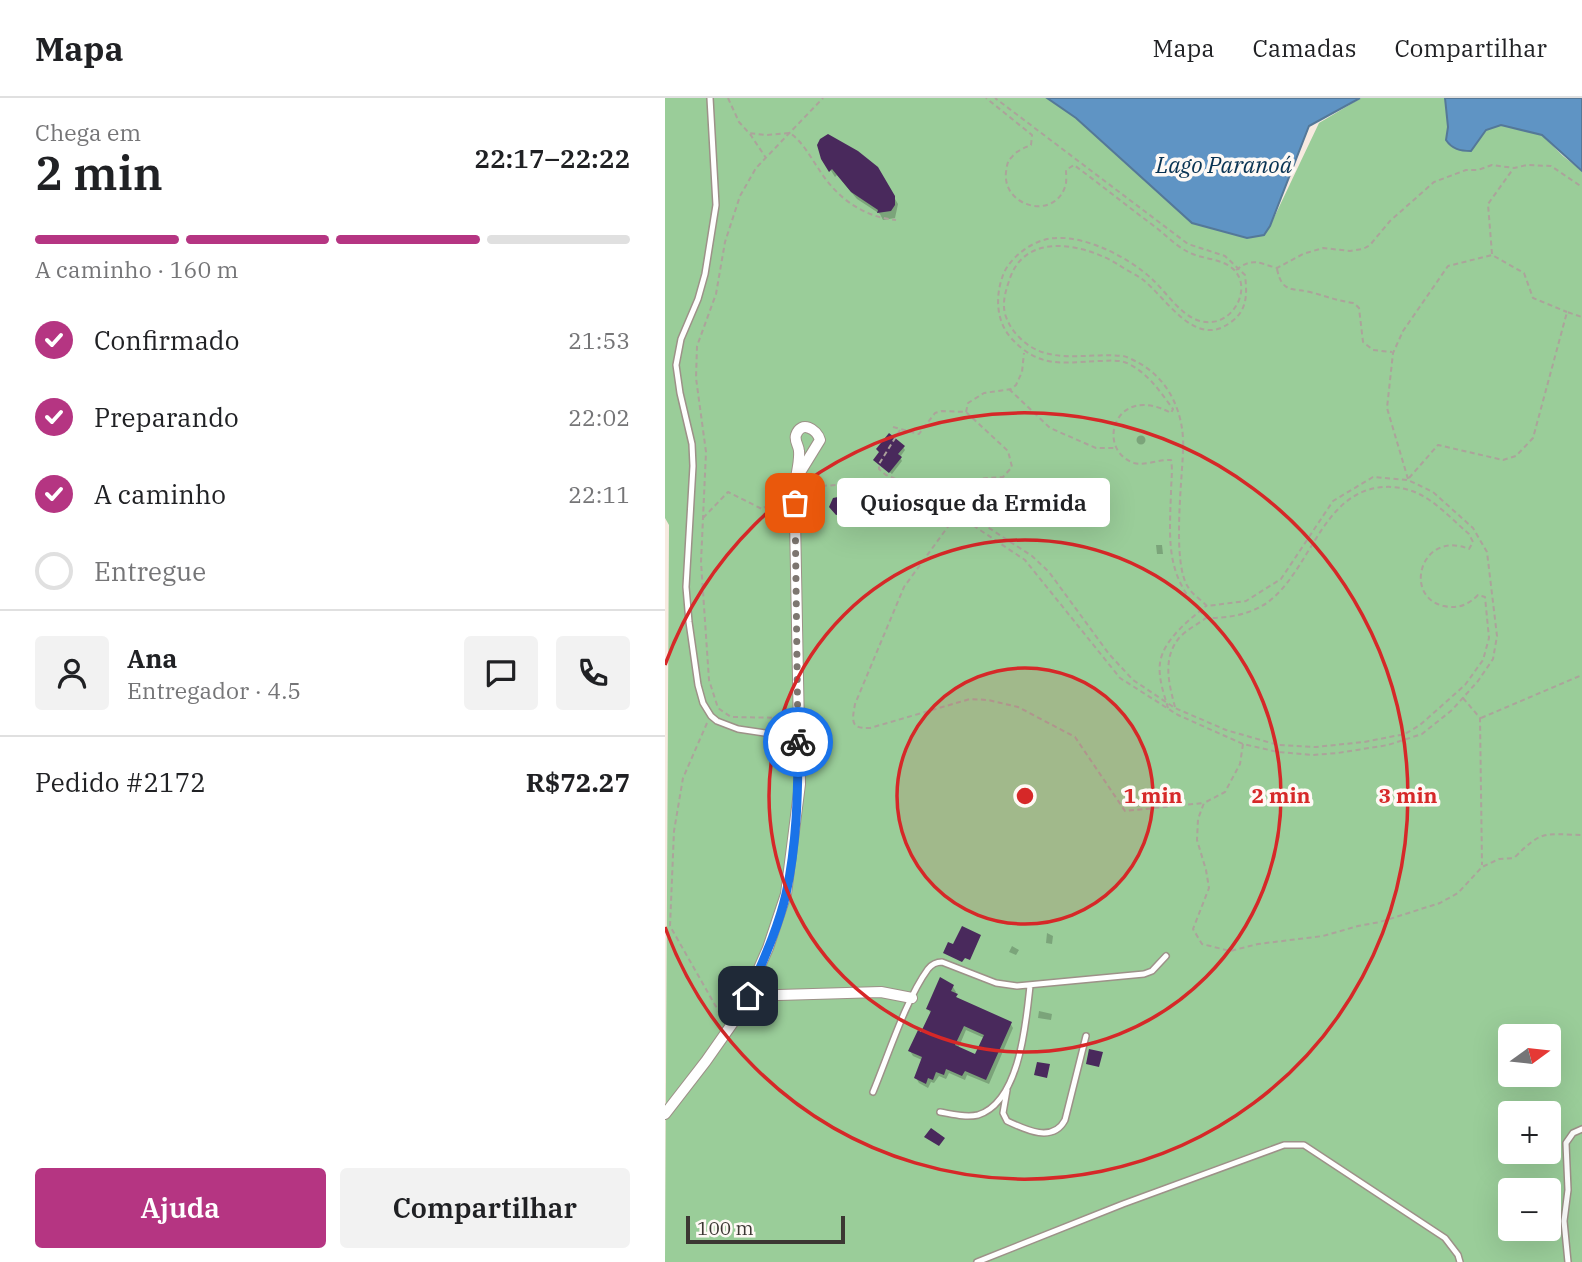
<!DOCTYPE html>
<html lang="pt">
<head>
<meta charset="utf-8">
<style>
	:root { --surface:#fff; --page:#f2f2f2; --text:#202124; --muted:#757577; --line:#e0e0e0; --accent:#b53582 }
	body { margin:0; font-family:"IBM Plex Serif",serif; background:var(--page); color:var(--text); height:100vh; display:flex; flex-direction:column; font-size:26px; white-space:nowrap }
	* { box-sizing:border-box; margin:0 }
	p { font-size:23px; color:var(--muted) }
	.icon { flex:none; width:38px; height:38px; fill:none; stroke:currentColor; stroke-width:2; stroke-linecap:round; stroke-linejoin:round }
	.map { position:relative; flex:1; overflow:hidden }
	.panel { display:flex; flex-direction:column; background:var(--surface); width:665px }
	.panel>* { flex:none }
	.needle { width:46px; rotate:75deg }
	.controls { position:absolute; left:833px; top:926px; display:grid; gap:14px }
	.controls a { display:grid; place-items:center; width:63px; height:63px; border-radius:7px; background:var(--surface); box-shadow:0 7px 28px #0002; font-size:35px }
	.scale { position:absolute; left:21px; bottom:18px; width:159px; box-sizing:border-box; padding-left:7px; border:4px solid #3c3733; border-top:0; font-size:19px; line-height:24px; white-space:nowrap; color:#3c3733; -webkit-text-stroke:5px #fef9f5; paint-order:stroke }
	.pin { position:absolute; display:grid; place-items:center; width:60px; height:60px; color:#fff; margin:-30px; border-radius:14px; box-shadow:0 4px 10px #0006 }
	.courier { position:absolute; display:grid; place-items:center; width:70px; height:70px; margin:-35px; border:5px solid #1a73e8; border-radius:50%; background:#fff; color:#222; box-shadow:0 2px 9px #0007 }
	.bubble { position:absolute; height:49px; border-radius:7px; background:var(--surface); box-shadow:0 7px 28px #0002; font-size:23px; font-weight:600; line-height:49px; text-align:center }
	.head em { font-style:normal; font-weight:600 }
	.head div { display:flex; flex-direction:column-reverse }
	.head { display:flex; align-items:center; justify-content:space-between; height:119px; padding:0 35px }
	h1 { font-size:46px; font-weight:600; line-height:52px }
	.bar { display:grid; grid-template-columns:repeat(4,1fr); gap:10px 7px; align-content:center; height:84px; padding:0 35px }
	.bar i { height:9px; border-radius:5px; background:var(--line) }
	.bar .active { background:var(--accent) }
	.bar p { grid-column:span 4 }
	.line { display:flex; align-items:center; gap:18px; padding:0 35px; border-top:2px solid var(--line) }
	.line div { flex:1 }
	.round { display:grid; place-items:center; flex:none; width:74px; height:74px; border-radius:7px; background:var(--page) }
	ol { padding:0 35px; list-style:none }
	li { display:flex; align-items:center; gap:21px; height:77px }
	li p { margin-inline-start:auto }
	li .icon { padding:7px; border-radius:50%; background:var(--accent); color:#fff; stroke-width:4 }
	li:last-child { color:var(--muted) }
	li i { width:38px; height:38px; border:4px solid var(--line); border-radius:50% }
	.cta { display:flex; gap:14px; margin-top:auto; padding:14px 35px }
	.cta a { flex:1; height:80px; border-radius:7px; background:var(--accent); color:#fff; font-size:28px; font-weight:600; line-height:80px; text-align:center }
	.cta a+a { background:var(--page); color:var(--text) }
	header { display:flex; align-items:center; gap:42px; box-sizing:border-box; height:98px; padding:0 35px; background:var(--surface); border-bottom:2px solid var(--line) }
	header strong { font-size:33px }
	nav { display:flex; gap:38px; margin-inline-start:auto; font-size:24px }
	main { display:flex; flex:1; min-height:0 }
	.map>svg:first-child { display:block }
</style>
</head>
<body>
<header>
<strong>Mapa</strong>
<nav><a>Mapa</a><a>Camadas</a><a>Compartilhar</a></nav>
</header>
<main>
<section class="panel">
<div class="head"><div><h1>2 min</h1><p>Chega em</p></div><em>22:17–22:22</em></div>
<div class="bar"><i class="active"></i><i class="active"></i><i class="active"></i><i></i><p>A caminho · 160 m</p></div>
<ol>
<li><svg class="icon" aria-label="check" viewBox="0 0 24 24"><path d="M5 12l5 5 9-10"/></svg>Confirmado<p>21:53</p></li>
<li><svg class="icon" aria-label="check" viewBox="0 0 24 24"><path d="M5 12l5 5 9-10"/></svg>Preparando<p>22:02</p></li>
<li><svg class="icon" aria-label="check" viewBox="0 0 24 24"><path d="M5 12l5 5 9-10"/></svg>A caminho<p>22:11</p></li>
<li><i></i>Entregue</li>
</ol>
<div class="line" style="height:126px"><a class="round"><svg class="icon" aria-label="person" viewBox="0 0 24 24"><circle cx="12" cy="8" r="4"/><path d="M4 21q1-7 8-7t8 7"/></svg></a><div><b>Ana</b><p>Entregador · 4.5</p></div><a class="round"><svg class="icon" aria-label="chat" viewBox="0 0 24 24"><path d="M4 5h16v11H9l-5 4z"/></svg></a><a class="round"><svg class="icon" aria-label="phone" viewBox="0 0 24 24"><path d="M5 4h4l2 5-3 2q2 4 5 5l2-3 5 2v4C11 20 4 13 5 4z"/></svg></a></div>
<div class="line" style="height:91px"><div>Pedido #2172</div><b>R$72.27</b></div>
<div class="cta"><a>Ajuda</a><a>Compartilhar</a></div>
</section>
<div class="map">
<svg width="917" height="1164" viewBox="0 0 917 1164">
	<rect width="100%" height="100%" fill="#f7eae0"/>
	<!-- green -->
	<path fill="#9acd99" fill-rule="evenodd" d="M0 0H382L411 20 605 128 654 25 696 0H780L783 29 781 42 798 53 806 52 821 32 836 27 877 37 898 58 917 73V1164H0L4 427 0 420ZM845 938H884V976H845ZM845 1015H884V1054H845ZM845 1092H884V1130H845Z"/>
	<!-- water -->
	<path fill="#5f94c4" stroke="#547898" stroke-width="2" d="M382 0H695L644 28 605 128 599 137 582 140 527 125 411 20Z
		M780 0H917V73L877 37 836 27 821 32 806 53C795 53 787 51 781 42L783 29Z"/>
	<!-- shadow -->
	<path fill="#0003" fill-rule="evenodd" d="M155 55 211 69 233 106 230 120 218 122 215 116 192 101 172 77 170 79Z
		M471.5 342a4.5 4.5 0 1 1 9 0a4.5 4.5 0 1 1-9 0Z
		M238 349 240 352 235 359 237 363 227 376 210 362Z
		M491 447H497L498 456H492Z
		M115 649 124 650V660H115Z
		M382 835 388 838 387 846 381 845Z
		M347 848 354 852 351 857 344 854Z
		M288 889 291 894 290 897 294 903 345 925 348 930 324 986 302 977 300 982 284 975 281 981 274 978 269 985 266 984 263 990 254 985 251 980 257 962 248 958 245 953 266 916 263 911ZM301 932 319 940 311 959 293 951Z
		M374 913 387 916 386 922 373 920Z"/>
	<!-- building -->
	<path fill="#49295c" fill-rule="evenodd" d="M163 36 193 53 213 69 230 98V107L226 113 212 115 213 112 186 94 167 71 164 74 156 61 152 47 155 41Z
		M224 335 240 348 233 356 237 359 224 375 208 362 214 354 211 351Z
		M178 398 185 406 181 415 171 417 164 409 168 400Z
		M297 828 316 837 305 862 300 860 297 864 278 855 283 844 288 846Z
		M275 879 289 887 286 893 293 896 291 899 347 924 321 982 300 973 297 978 281 971 279 977 271 974 268 982 263 980 261 986 249 980 257 959 243 953 253 932 256 934 266 913 261 911ZM299 928 319 937 310 956 290 947Z
		M424 951 438 954 434 969 421 966Z
		M372 964 385 966 382 980 369 977Z
		M266 1030 280 1040 274 1048 259 1039Z"/>
	<g fill="none" stroke-linecap="round" stroke-linejoin="round">
		<defs>
			<path id="lane" d="M45 0 51 107 40 176 33 201 16 241 11 267 15 295 27 346 28 368 21 489 24 524 33 587 38 605 46 618 52 623 73 631 133 640
				M342 992 338 1015 342 1023C361 1032 388 1045 400 1022L421 938
				M208 994C223 958 241 901 263 871 267 866 271 864 277 864L331 885 352 888 479 876 487 873 501 858
				M275 1014C287 1016 300 1020 313 1017 355 1004 361 924 365 888
				M312 1164 458 1106 619 1047H639L780 1140 793 1157 795 1164
				M903 1164 899 1123 903 1092 901 1045 908 1035 917 1031"/>
			<path id="street" d="M83 898 216 894 247 900
				M0 1016 41 963 74 916 103 850 121 796 135 686 130 421C130 409 129 398 130 387 131 376 135 364 134 353 134 348 129 343 131 337 136 322 152 331 155 342L131 381"/>
		</defs>
		<!-- lane casing -->
		<use href="#lane" stroke="#9d9188" stroke-width="8"/>
		<!-- street casing -->
		<use href="#street" stroke="#9d9188" stroke-width="12"/>
		<!-- path -->
		<path stroke="#aca39b" stroke-width="2" stroke-dasharray="5 3.5" stroke-linecap="butt" d="M63 0 74 24 84 35 101 37 125 35C138 44 146 60 155 73 173 101 199 119 231 122
			M85 36 101 60
			M827 156 823 106 848 71
			M612 171C617 195 627 190 645 194 660 198 673 203 689 205L694 210 698 244 708 252 727 254
			M571 172C588 159 593 165 612 170L638 156 658 150 685 153 698 151 705 147 725 123 769 84 801 72H813L827 67 849 70 862 67 886 68 917 89
			M344 291 385 330 431 350H450
			M301 314 303 305 319 295 346 291 351 287 357 274 359 255
			M228 329 254 336 270 315 277 313 301 314 343 353 347 369 338 379C310 381 301 380 281 402
			M235 332 214 366V371L221 377 281 402 367 458 384 474 444 556 468 582 510 610 561 632 613 647 651 649 699 644 740 636 755 627 800 587 818 562 824 540 820 499 813 497C803 507 793 511 779 508 737 499 756 431 804 451L808 444 804 436C791 425 778 411 763 401 752 394 741 390 728 389 661 385 649 464 608 500 590 516 565 520 542 520 501 481 504 448 506 395 506 384 508 372 506 362 495 361 480 368 469 365 430 352 449 284 506 315L508 311C496 295 484 276 464 266 454 261 444 263 433 263 395 265 374 270 346 240 332 224 330 201 337 180 341 165 358 150 373 144 407 129 463 158 488 182 503 196 515 217 535 223 567 232 590 189 567 170 555 160 536 161 523 154 511 148 500 136 489 128 462 108 436 87 409 67L401 72C401 77 402 84 400 89 388 123 337 108 341 74 342 68 342 63 347 59 351 53 359 50 366 47L367 37 321 0
			M744 380 773 347 838 362 851 358 868 340 902 214 917 219
			M743 381 722 310 728 255 738 233 783 168 827 157 859 175 868 200 902 214
			M140 389 219 384 303 424 360 462 455 580 513 617 578 646 613 654 648 657 673 655 723 647 757 636 787 612 813 583 828 561 832 538 822 454 808 430 768 394 743 382 708 379 668 403 616 481 581 503 542 508C536 502 527 496 523 489 507 465 517 384 518 353 520 317 505 281 472 264 468 262 463 259 458 258 421 254 381 269 353 238 347 232 343 225 340 216 337 203 341 192 345 180 362 132 422 147 454 167 461 172 470 176 477 181 502 200 530 252 566 224 583 212 582 195 580 177L560 158 523 146 330 0
			M290 419 239 489 190 606C187 623 185 631 205 630L305 601 323 602 353 609 410 639 460 713 539 705
			M38 420 63 394 97 411 119 397
			M798 600 815 620 817 767
			M510 609C504 586 497 561 514 540 521 532 533 526 541 520
			M503 610C499 596 493 580 495 565 498 542 524 522 541 508
			M124 620 66 619 53 610 44 582 36 464 41 354 31 280 32 248 51 196 60 144 75 98 91 70 158 0
			M816 620 917 577
			M42 625 18 680 9 733 5 828 58 921
			M578 646 575 666 560 694 539 705 533 721 532 742 541 772 544 790 528 831 537 846 565 853 593 846 658 838 693 828 715 824 775 805 793 795 817 769 834 761 849 760C877 732 878 736 917 737"/>
		<!-- lane -->
		<use href="#lane" stroke="#fff" stroke-width="5"/>
		<!-- street -->
		<use href="#street" stroke="#fff" stroke-width="10"/>
	</g>
	<g fill="none" stroke-linecap="round" stroke-linejoin="round">
		<!-- done -->
		<path stroke="#7d7670" stroke-width="7" stroke-dasharray="0 12.6" d="M130 405 133 644"/>
		<!-- route -->
		<path stroke="#1a73e8" stroke-width="9" d="M83 898C97 865 113 831 121 796 132 746 133 694 133 644"/>
	</g>
	<!-- distance rings -->
	<circle cx="360" cy="698" r="128" fill="#d62828" fill-opacity=".12"/>
	<g fill="none" stroke="#d62828" stroke-width="3.5">
		<circle cx="360" cy="698" r="128"/>
		<circle cx="360" cy="698" r="256"/>
		<path d="M0 567A383 383 0 1 1 0 829"/>
	</g>
	<g text-anchor="middle" stroke-width="7" stroke-linejoin="round" paint-order="stroke">
		<!-- water labels -->
		<g font-size="23" font-style="italic" fill="#083353" stroke="#fef9f5">
			<text x="559" y="75">Lago Paranoá</text>
		</g>
	</g>
	<circle cx="360" cy="698" r="10" fill="#d62828" stroke="#fef9f5" stroke-width="3.5"/>
	<g font-size="21" text-anchor="middle" font-weight="bold" fill="#d62828" stroke="#fef9f5" stroke-width="7" stroke-linejoin="round" paint-order="stroke">
		<text x="488" y="705">1 min</text>
		<text x="616" y="705">2 min</text>
		<text x="743" y="705">3 min</text>
	</g>
</svg>
<div class="controls">
<a><svg class="needle" viewBox="-14 -14 28 28"><path d="M0-13l5 13h-10z" fill="#e53935"/><path d="M0 13l5-13h-10z" fill="#757577"/></svg></a>
<a>+</a>
<a>−</a>
</div>
<div class="scale">100 m</div>
<div class="pin" style="left:130px;top:405px;background:#ea580c"><svg class="icon" aria-label="bag" viewBox="0 0 24 24"><path d="M5 8h14l-1 12H6zM9 8a3 3 0 0 1 6 0"/></svg></div>
<div class="pin" style="left:83px;top:898px;background:#1f2937"><svg class="icon" aria-label="home" viewBox="0 0 24 24"><path d="M3 11l9-7 9 7M6 9v11h12V9"/></svg></div>
<div class="courier" style="left:133px;top:644px"><svg class="icon" aria-label="bike" viewBox="0 0 24 24"><circle cx="6" cy="16" r="4"/><circle cx="18" cy="16" r="4"/><path d="M6 16l4-8h5l3 8M10 8l3 8H6M13 5h3"/></svg></div>
<div class="bubble" style="left:172px;top:380px;width:273px">Quiosque da Ermida</div>
</div>
</main>
</body>
</html>
